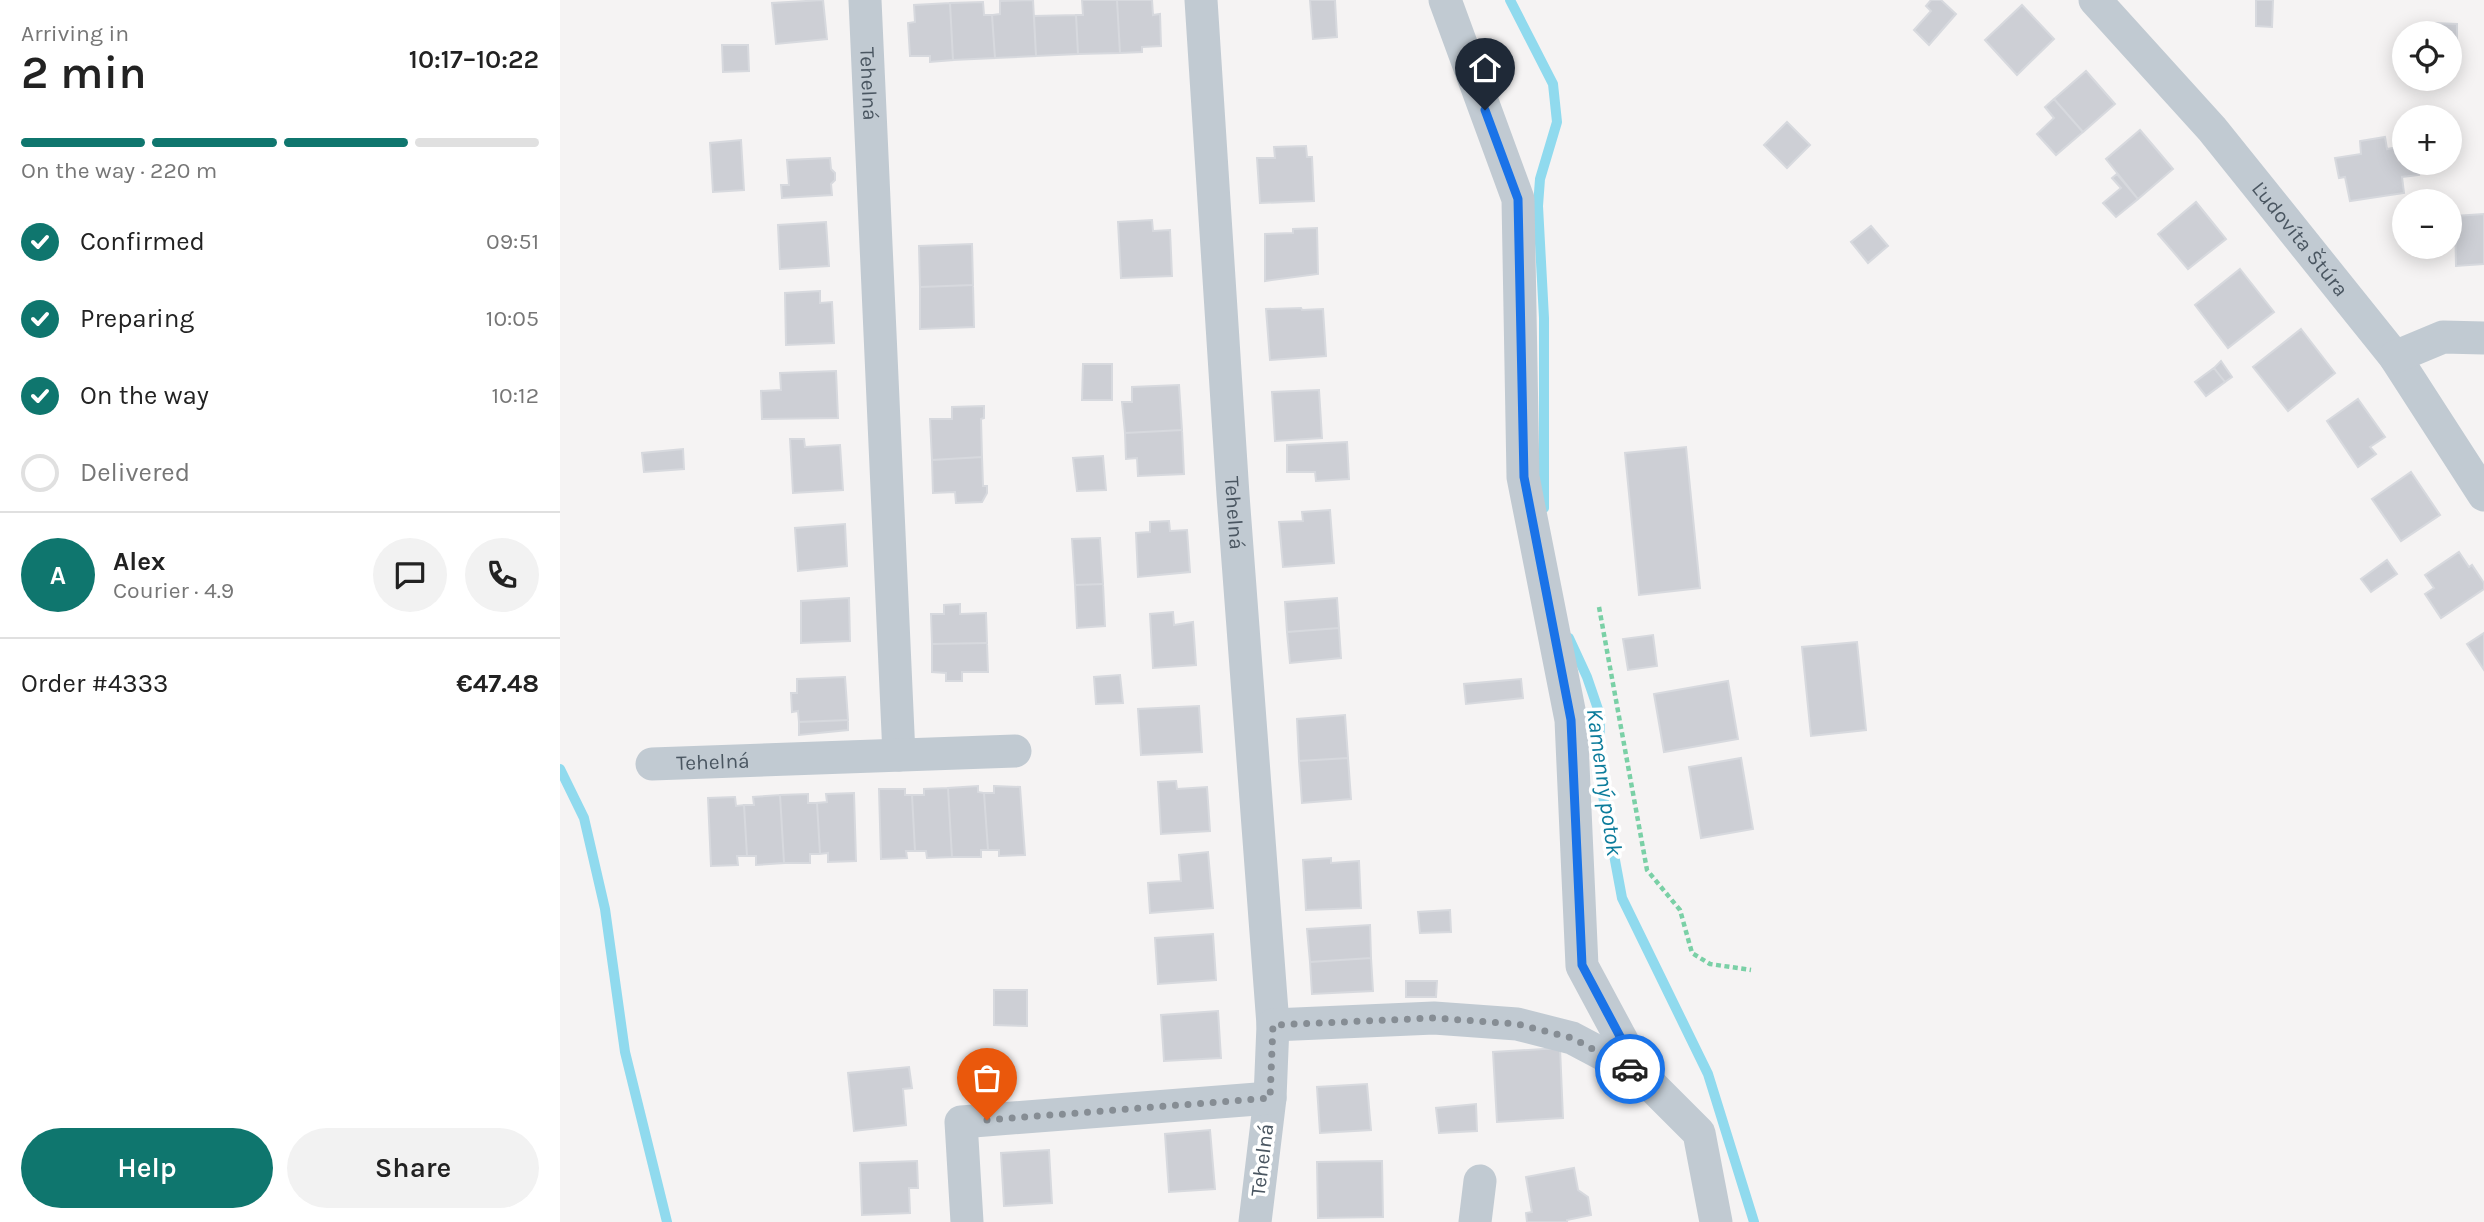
<!DOCTYPE html>
<html lang="en">
<head>
<meta charset="utf-8">
<style>
	:root { --surface:#fff; --page:#f2f2f2; --text:#222; --muted:#767676; --line:#e0e0e0; --accent:#0f766e }
	body { margin:0; font-family:Karla,sans-serif; background:var(--page); color:var(--text); height:100vh; display:flex; flex-direction:column; font-size:26px; white-space:nowrap }
	* { box-sizing:border-box; margin:0 }
	p { font-size:23px; color:var(--muted) }
	.icon { flex:none; width:38px; height:38px; fill:none; stroke:currentColor; stroke-width:2; stroke-linecap:round; stroke-linejoin:round }
	.map { position:relative; flex:1; overflow:hidden }
	.details { display:flex; flex-direction:column; background:var(--surface); width:560px }
	.details>* { flex:none }
	.buttons { position:absolute; left:1832px; top:21px; display:grid; gap:14px }
	.buttons a { display:grid; place-items:center; width:70px; height:70px; border-radius:50%; background:var(--surface); box-shadow:0 4px 18px #0003; font-size:35px }
	.pin { position:absolute; display:grid; place-items:center; width:60px; height:60px; color:#fff; margin:-72px -30px; border-radius:50% 50% 50% 0; rotate:-45deg; box-shadow:0 0 7px #0007 }
	.pin .icon { rotate:45deg }
	.courier { position:absolute; display:grid; place-items:center; width:70px; height:70px; margin:-35px; border:5px solid #1a73e8; border-radius:50%; background:#fff; color:#222; box-shadow:0 2px 9px #0007 }
	.headline em { font-style:normal; font-weight:600 }
	.headline div { display:flex; flex-direction:column-reverse }
	.headline { display:flex; align-items:center; justify-content:space-between; height:119px; padding:0 21px }
	h1 { font-size:46px; font-weight:600; line-height:52px }
	.bar { display:grid; grid-template-columns:repeat(4,1fr); gap:10px 7px; align-content:center; height:84px; padding:0 21px }
	.bar i { height:9px; border-radius:5px; background:var(--line) }
	.bar .current { background:var(--accent) }
	.bar p { grid-column:span 4 }
	.line { display:flex; align-items:center; gap:18px; padding:0 21px; border-top:2px solid var(--line) }
	.line div { flex:1 }
	.round { display:grid; place-items:center; flex:none; width:74px; height:74px; border-radius:37px; background:var(--page) }
	ol { padding:0 21px; list-style:none }
	li { display:flex; align-items:center; gap:21px; height:77px }
	li p { margin-inline-start:auto }
	li .icon { padding:7px; border-radius:50%; background:var(--accent); color:#fff; stroke-width:4 }
	li:last-child { color:var(--muted) }
	li i { width:38px; height:38px; border:4px solid var(--line); border-radius:50% }
	.cta { display:flex; gap:14px; margin-top:auto; padding:14px 21px }
	.cta a { flex:1; height:80px; border-radius:42px; background:var(--accent); color:#fff; font-size:28px; font-weight:600; line-height:80px; text-align:center }
	.cta a+a { background:var(--page); color:var(--text) }
	main { display:flex; flex:1; min-height:0 }
	.map>svg:first-child { display:block }
</style>
</head>
<body>
<main>
<section class="details">
<div class="headline"><div><h1>2 min</h1><p>Arriving in</p></div><em>10:17–10:22</em></div>
<div class="bar"><i class="current"></i><i class="current"></i><i class="current"></i><i></i><p>On the way · 220 m</p></div>
<ol>
<li><svg class="icon" aria-label="check" viewBox="0 0 24 24"><path d="M5 12l5 5 9-10"/></svg>Confirmed<p>09:51</p></li>
<li><svg class="icon" aria-label="check" viewBox="0 0 24 24"><path d="M5 12l5 5 9-10"/></svg>Preparing<p>10:05</p></li>
<li><svg class="icon" aria-label="check" viewBox="0 0 24 24"><path d="M5 12l5 5 9-10"/></svg>On the way<p>10:12</p></li>
<li><i></i>Delivered</li>
</ol>
<div class="line" style="height:126px"><b class="round" style="background:var(--accent);color:#fff">A</b><div><b>Alex</b><p>Courier · 4.9</p></div><a class="round"><svg class="icon" aria-label="chat" viewBox="0 0 24 24"><path d="M4 5h16v11H9l-5 4z"/></svg></a><a class="round"><svg class="icon" aria-label="phone" viewBox="0 0 24 24"><path d="M5 4h4l2 5-3 2q2 4 5 5l2-3 5 2v4C11 20 4 13 5 4z"/></svg></a></div>
<div class="line" style="height:91px"><div>Order #4333</div><b>€47.48</b></div>
<div class="cta"><a>Help</a><a>Share</a></div>
</section>
<div class="map">
<svg width="1924" height="1222" viewBox="0 0 1924 1222">
	<rect width="100%" height="100%" fill="#f5f3f3"/>
	<g fill="none" stroke-linecap="round" stroke-linejoin="round">
		<!-- stream -->
		<path stroke="#90daee" stroke-width="10" d="M950 0 993 84 997 122 980 179 978 206 984 318V508
			M1009 638 1027 677 1040 715 1039 774 1062 898 1148 1074 1194 1222
			M0 769 24 818 45 909 65 1052 107 1222"/>
	</g>
	<!-- building -->
	<path fill="#cdcfd5" stroke="#d7d9de" stroke-width="2" d="M263 0 267 39 216 44 212 3Z
		M473 0 476 56 435 58 432 15 440 14V1Z
		M522 0H557L560 53 518 54 516 15H523Z
		M557 0H592L593 15 600 14 601 46 582 47V52L560 53Z
		M750 0H775L777 37 753 39Z
		M1371 0H1381L1396 14 1369 45 1354 30 1371 11 1366 6Z
		M1696 0H1713L1712 27 1696 26Z
		M423 2 424 15H432L435 58 393 60 390 3Z
		M390 3 393 60 370 62V56H350L348 23 355 22 354 5Z
		M1462 5 1494 39 1457 75 1425 40Z
		M516 15 518 54 476 56 474 16Z
		M1874 23 1897 24V70H1890V33H1874Z
		M162 45H188L189 71 163 72Z
		M1526 71 1555 104 1523 132 1494 99Z
		M1494 99 1523 132 1496 155 1477 134 1494 118 1485 107Z
		M1227 122 1250 145 1227 168 1204 145Z
		M1580 130 1613 169 1578 199 1546 159Z
		M1825 137 1827 149 1844 146V163H1856L1859 175 1842 177 1844 193 1790 201 1785 177 1779 178 1775 158 1801 154 1800 141Z
		M181 140 184 190 153 192 150 143Z
		M746 146 747 157H752L754 201 700 203 697 158H715L714 147Z
		M270 158 271 169 275 173V180L271 184 272 195 222 198 221 185H229L227 160Z
		M1557 174 1578 199 1556 217 1543 203 1561 188 1552 178Z
		M1636 202 1666 239 1628 269 1598 234Z
		M1924 214V264L1896 266 1895 216Z
		M592 220 593 231 610 230 612 276 561 278 558 222Z
		M266 222 269 266 220 269 218 225Z
		M1311 226 1328 246 1308 263 1291 242Z
		M757 228 758 274 705 281V234L733 233V229Z
		M412 244 413 285 360 287 359 246Z
		M1680 269 1714 312 1668 348 1635 305Z
		M413 285 414 327 360 329V287Z
		M260 291V303L272 302 274 343 226 345 225 293Z
		M741 308 742 310 763 309 766 356 710 360 706 309Z
		M1741 329 1775 373 1728 411 1693 367Z
		M1661 361 1672 377 1665 382 1654 368Z
		M523 364H552V400H522Z
		M1654 368 1665 382 1646 396 1635 382Z
		M276 371 278 418 202 419 201 391 221 390 220 373Z
		M619 385 622 430 565 433 562 402H572V387Z
		M759 390 762 438 715 441 712 392Z
		M1798 399 1825 437 1810 447 1816 454 1798 467 1767 421Z
		M424 406V418L421 419 422 457 372 460 370 419H392V407Z
		M622 430 624 474 578 476 577 458 566 459 565 433Z
		M230 439H244L245 447 280 445 283 490 233 493Z
		M787 442 789 479 756 481 755 472H727V445Z
		M1126 447 1140 588 1079 595 1065 453Z
		M123 449 124 469 84 472 82 453Z
		M543 456 546 490 517 491 513 458Z
		M422 457 423 486H427V493L422 502 396 503 395 492 373 493 372 460Z
		M1851 472 1880 515 1841 541 1812 499Z
		M770 510 774 563 723 567 719 522 743 521 742 512Z
		M609 521 610 531 627 530 630 572 578 577 576 533 590 532V522Z
		M285 524 287 566 238 571 235 528Z
		M540 538 543 584 515 585 512 539Z
		M1899 552 1909 567 1912 565 1924 583V589L1881 618 1865 594 1874 588 1865 575Z
		M1827 560 1837 574 1811 592 1801 579Z
		M543 584 545 626 517 628 515 585Z
		M289 598 290 641 241 643V601Z
		M777 598 779 628 727 632 725 602Z
		M400 604V614L426 613 427 643 372 644 371 614H384V605Z
		M613 612 614 625 633 622 636 665 593 668 590 614Z
		M779 628 781 658 730 663 727 632Z
		M1924 633V670L1907 644Z
		M1093 635 1097 666 1068 670 1063 639Z
		M1297 642 1306 730 1251 736 1242 647Z
		M427 643 428 672H402V681H386V673L372 672V644Z
		M560 675 563 703 536 704 534 677Z
		M285 677 288 720 239 722 238 711 232 712 231 693H237V679Z
		M961 679 963 698 906 704 904 684Z
		M1168 681 1178 739 1104 752 1094 694Z
		M639 706 642 752 581 755 578 709Z
		M785 715 788 758 739 761 737 719Z
		M288 720V730L239 735V722Z
		M788 758 791 799 742 803 739 761Z
		M1181 758 1193 829 1141 838 1129 767Z
		M616 781 617 789 647 787 650 831 601 834 598 782Z
		M418 786V792L424 793 428 850H421V857H392L388 788Z
		M434 786 460 787 465 855 439 856V850H428L424 793H434Z
		M388 788 392 857 367 858 366 851H355L352 795H364V789Z
		M319 789H345V795H352L355 851H346L347 858 321 859Z
		M294 793 296 861 268 862V853L260 854 257 803 267 802 266 794Z
		M248 794V803H257L260 854H250V863H224L220 795Z
		M220 795 224 863 196 865V856H187L184 805H194L193 797Z
		M175 797 176 806 184 805 187 856H177L178 865 151 866 148 798Z
		M648 852 653 908 590 913 588 883 621 881 619 855Z
		M771 858V863L799 861 801 908 746 910 743 860Z
		M890 910 891 932 860 933 858 912Z
		M810 925 811 958 750 962 747 929Z
		M653 934 656 980 598 984 595 938Z
		M811 958 813 991 752 994 750 962Z
		M846 981H877L876 997H846Z
		M434 990H467V1026L434 1025Z
		M658 1011 661 1058 604 1061 601 1015Z
		M1000 1048 1003 1118 937 1122 933 1052Z
		M349 1067 352 1088 343 1089 346 1125 294 1131 288 1073Z
		M807 1084 811 1130 760 1133 757 1087Z
		M916 1104 917 1131 879 1133 876 1108Z
		M650 1130 655 1189 609 1192 605 1134Z
		M489 1150 492 1203 444 1206 441 1153Z
		M357 1161 358 1188H349L350 1213 302 1215 300 1163Z
		M822 1161 823 1217 758 1218 757 1162Z
		M1014 1168 1018 1190 1028 1197 1031 1215 1007 1220V1222H967L966 1213 972 1212 966 1177Z"/>
	<g fill="none" stroke-linecap="round" stroke-linejoin="round">
		<!-- path -->
		<path stroke="#7ad0a6" stroke-width="4.5" stroke-dasharray="5 3.5" stroke-linecap="butt" d="M1039 607 1087 870 1120 910 1132 953 1150 964 1191 970"/>
		<!-- minor -->
		<g stroke="#c1cad2" stroke-width="33">
			<path id="s1" d="M305 0 339 755"/>
			<path id="s2" d="M641 0 673 495 713 1025 710 1098 695 1222"/>
			<path d="M885 0 958 199 963 477 1011 720 1022 966 1080 1074"/>
			<path id="s3" d="M1535 0 1652 129 1835 357 1924 495"/>
			<path d="M1835 357 1883 337 1924 338"/>
			<path id="s4" d="M92 764 455 751"/>
			<path d="M713 1025 874 1018 957 1024 1012 1038 1080 1074 1139 1133 1156 1222"/>
			<path d="M407 1222 401 1122 710 1098"/>
			<path d="M915 1222 920 1181"/>
		</g>
	</g>
	<g fill="none" stroke-linecap="round" stroke-linejoin="round">
		<!-- done -->
		<path stroke="#868d94" stroke-width="7" stroke-dasharray="0 12.6" d="M427 1120 710 1098 713 1025 874 1018 957 1024 1012 1038 1070 1069"/>
		<!-- route -->
		<path stroke="#1a73e8" stroke-width="9" d="M925 110 958 199 964 477 1011 720 1022 965 1080 1074 1070 1069"/>
	</g>
	<g text-anchor="middle" stroke-width="7" stroke-linejoin="round" paint-order="stroke">
		<!-- street labels -->
		<g font-size="21" fill="#4a5661" stroke="#fff">
			<text dy="7" stroke="none"><textPath href="#s1" startOffset="84">Tehelná</textPath></text>
			<text dy="7" stroke="none"><textPath href="#s3" startOffset="315">Ľudovíta Štúra</textPath></text>
			<text dy="7" stroke="none"><textPath href="#s2" startOffset="514">Tehelná</textPath></text>
			<text dy="7" stroke="none"><textPath href="#s4" startOffset="61">Tehelná</textPath></text>
			<text transform="translate(702 1160) rotate(-83)" y="7">Tehelná</text>
		</g>
		<!-- water labels -->
		<g font-size="23" font-style="italic" fill="#0c7c9b" stroke="#fff">
			<text transform="translate(1045 782) rotate(82)" y="8">Kamenný potok</text>
		</g>
	</g>
</svg>
<div class="buttons">
<a><svg class="icon" aria-label="locate" viewBox="0 0 24 24"><circle cx="12" cy="12" r="6"/><path d="M12 2v4M12 18v4M2 12h4M18 12h4"/></svg></a>
<a>+</a>
<a>−</a>
</div>
<div class="pin" style="left:427px;top:1120px;background:#ea580c"><svg class="icon" aria-label="bag" viewBox="0 0 24 24"><path d="M5 8h14l-1 12H6zM9 8a3 3 0 0 1 6 0"/></svg></div>
<div class="pin" style="left:925px;top:110px;background:#1f2937"><svg class="icon" aria-label="home" viewBox="0 0 24 24"><path d="M3 11l9-7 9 7M6 9v11h12V9"/></svg></div>
<div class="courier" style="left:1070px;top:1069px"><svg class="icon" aria-label="car" viewBox="0 0 24 24"><path d="M5 17H2v-5l4-1 3-4h7l3 4 3 1v5h-3M9 17h6M6 11h13"/><circle cx="7" cy="17" r="2"/><circle cx="17" cy="17" r="2"/></svg></div>
</div>
</main>
</body>
</html>
